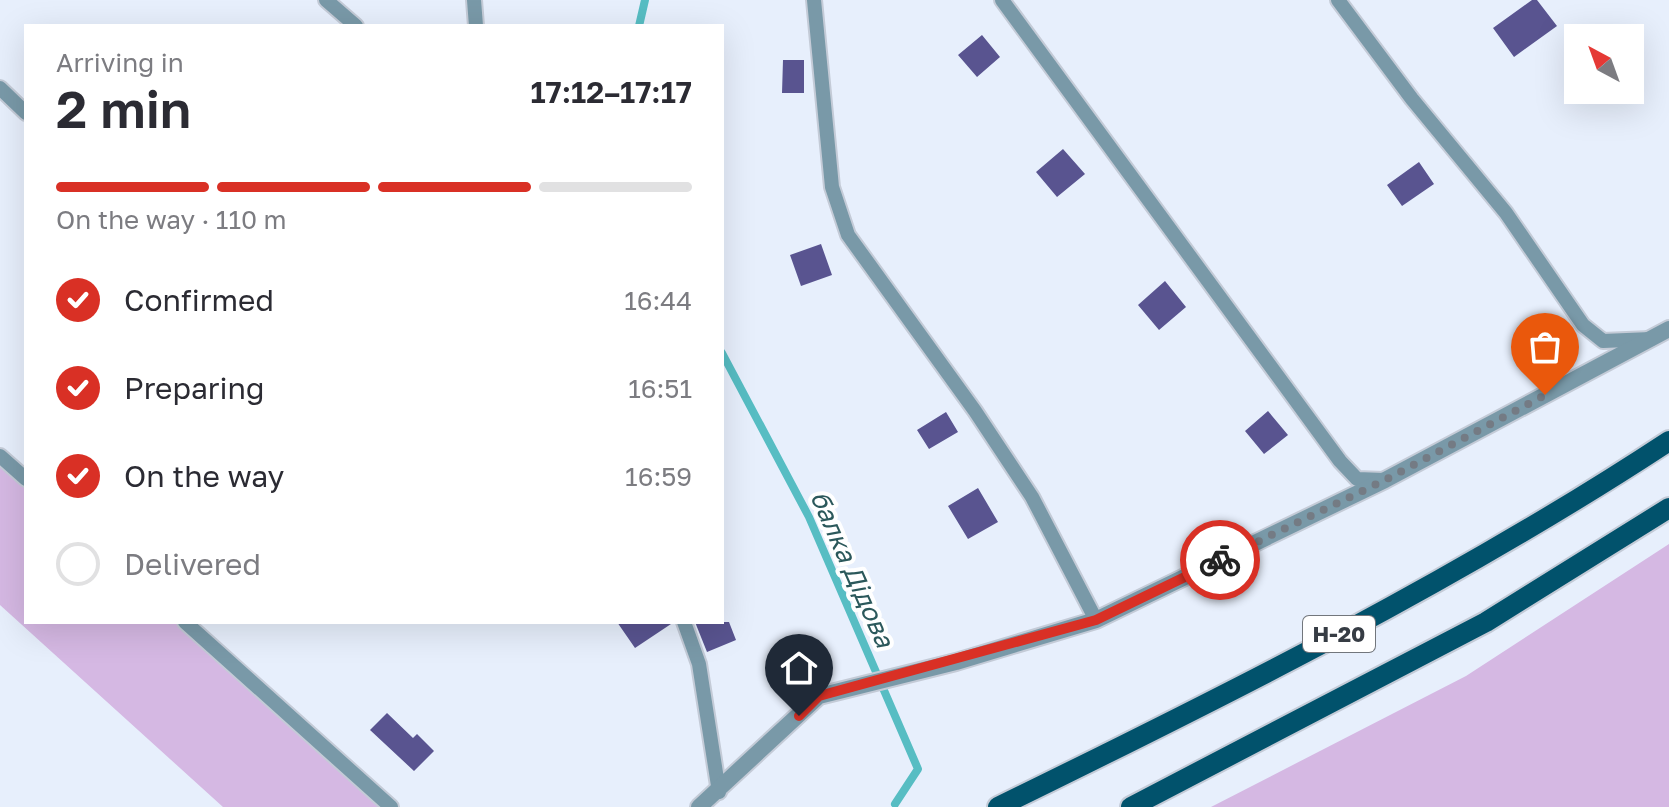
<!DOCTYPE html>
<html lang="en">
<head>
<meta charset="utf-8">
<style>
	:root { --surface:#fff; --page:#f7f7f7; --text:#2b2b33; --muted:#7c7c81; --line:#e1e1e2; --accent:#d93025 }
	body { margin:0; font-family:"Golos Text",sans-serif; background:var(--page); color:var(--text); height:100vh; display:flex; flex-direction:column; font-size:30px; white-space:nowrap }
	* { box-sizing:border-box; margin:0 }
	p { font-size:26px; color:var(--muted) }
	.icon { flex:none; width:44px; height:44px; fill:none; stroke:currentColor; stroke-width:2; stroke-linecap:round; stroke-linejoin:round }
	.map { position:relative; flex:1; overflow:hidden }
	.drawer { position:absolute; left:24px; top:24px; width:700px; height:600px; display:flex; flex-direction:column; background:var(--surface); border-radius:0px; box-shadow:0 8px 32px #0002 }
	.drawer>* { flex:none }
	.needle { width:52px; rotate:319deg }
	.controls { position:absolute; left:1564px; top:24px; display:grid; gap:16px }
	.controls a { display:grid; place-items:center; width:80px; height:80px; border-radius:0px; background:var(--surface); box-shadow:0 8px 32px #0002; font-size:40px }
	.pin { position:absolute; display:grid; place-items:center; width:68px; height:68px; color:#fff; margin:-82px -34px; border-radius:50% 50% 50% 0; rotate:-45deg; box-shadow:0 0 8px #0007 }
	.pin .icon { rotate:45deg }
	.courier { position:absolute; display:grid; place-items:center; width:80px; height:80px; margin:-40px; border:6px solid #d93025; border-radius:50%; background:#fff; color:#222; box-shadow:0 2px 10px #0007 }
	.head em { font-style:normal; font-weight:600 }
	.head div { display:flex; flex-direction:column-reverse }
	.head { display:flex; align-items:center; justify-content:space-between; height:136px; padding:0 32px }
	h1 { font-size:52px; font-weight:600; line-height:60px }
	.bar { display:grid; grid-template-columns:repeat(4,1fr); gap:12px 8px; align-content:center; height:96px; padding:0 32px }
	.bar i { height:10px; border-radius:6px; background:var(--line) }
	.bar .active { background:var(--accent) }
	.bar p { grid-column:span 4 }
	ol { padding:0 32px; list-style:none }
	li { display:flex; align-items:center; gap:24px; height:88px }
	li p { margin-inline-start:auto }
	li .icon { padding:8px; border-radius:50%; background:var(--accent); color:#fff; stroke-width:4 }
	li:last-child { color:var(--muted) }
	li i { width:44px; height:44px; border:4px solid var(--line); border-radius:50% }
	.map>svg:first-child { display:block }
</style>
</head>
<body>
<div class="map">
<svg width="1669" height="807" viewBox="0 0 1669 807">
	<rect width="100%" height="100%" fill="#e7effc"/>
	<!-- green -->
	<path fill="#d5b8e3" d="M0 456 26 479V622H185L391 807H223L0 605Z
		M1669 544V807H1211L1466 676Z"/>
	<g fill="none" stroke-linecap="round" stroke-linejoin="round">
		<!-- stream -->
		<path stroke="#57bdc3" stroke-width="8" d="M639 26 645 0
			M722 353 809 517 918 769 895 804"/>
	</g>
	<!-- building -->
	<path fill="#595490" d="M1532 0H1537L1557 26 1514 57 1493 28Z
		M982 35 1000 57 977 77 958 55Z
		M783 60H804V93H782Z
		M1063 149 1085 174 1057 197 1036 172Z
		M1419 162 1434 184 1402 206 1387 185Z
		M821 244 832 275 801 286 790 255Z
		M1165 281 1186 307 1159 330 1138 305Z
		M1268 411 1288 435 1264 454 1245 431Z
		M946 412 958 432 929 449 917 430Z
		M978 488 998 522 968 539 948 506Z
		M617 622H674L635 648Z
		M695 622H729L736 640 707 652Z
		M387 713 413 738 417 734 434 751 414 771 370 730Z"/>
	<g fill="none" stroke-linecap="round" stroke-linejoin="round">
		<defs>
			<path id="service" d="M326 0 356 26
				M474 0 476 26
				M814 0 832 187 848 235 975 411 1032 497 1096 620
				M1002 0 1340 461 1357 479 1384 480
				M1338 0 1412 99 1506 213 1583 325 1603 341 1651 339
				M0 88 26 113
				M0 456 26 479
				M185 622 391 807
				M684 622 699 664 719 792"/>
			<path id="minor" d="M699 807 819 696 956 662 1096 620 1385 480 1669 329"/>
			<path id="primary" d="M998 807C1227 695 1456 581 1669 441
				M1131 807 1486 622 1669 508"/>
		</defs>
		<!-- service casing -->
		<use href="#service" stroke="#c4cbd7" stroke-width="18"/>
		<!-- minor casing -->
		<use href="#minor" stroke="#c4cbd7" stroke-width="20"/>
		<!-- primary casing -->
		<use href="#primary" stroke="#c4cbd7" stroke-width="24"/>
		<!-- service -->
		<use href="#service" stroke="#7999a8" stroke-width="14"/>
		<!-- minor -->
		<use href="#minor" stroke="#7999a8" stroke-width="16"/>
		<!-- primary -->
		<use href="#primary" stroke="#01526c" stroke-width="20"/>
	</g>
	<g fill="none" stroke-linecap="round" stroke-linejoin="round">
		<!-- done -->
		<path stroke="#747b84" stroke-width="8" stroke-dasharray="0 14.4" d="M1220 560 1385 480 1545 395"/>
		<!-- route -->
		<path stroke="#d93025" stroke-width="10" d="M799 716 819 696 1096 620 1220 560"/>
	</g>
	<g text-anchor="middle" stroke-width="8" stroke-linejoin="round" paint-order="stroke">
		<!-- shield labels -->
		<rect fill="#fff" stroke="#72767c" stroke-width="2" x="1303" y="616" width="72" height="36" rx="6"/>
		<g font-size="22" font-weight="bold" fill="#363c44">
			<text x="1339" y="642">Н-20</text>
		</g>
		<!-- water labels -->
		<g font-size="26" font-style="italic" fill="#2b585b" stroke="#fff">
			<text transform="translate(852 569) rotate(66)" y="9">балка Дідова</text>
		</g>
	</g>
</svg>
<div class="controls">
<a><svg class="needle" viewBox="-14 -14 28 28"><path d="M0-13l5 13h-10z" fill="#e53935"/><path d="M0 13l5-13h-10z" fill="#7c7c81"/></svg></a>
</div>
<div class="pin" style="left:1545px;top:395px;background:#ea580c"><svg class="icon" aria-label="bag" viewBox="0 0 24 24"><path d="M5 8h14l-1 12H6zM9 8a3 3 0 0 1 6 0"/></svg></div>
<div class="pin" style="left:799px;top:716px;background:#1f2937"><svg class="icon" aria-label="home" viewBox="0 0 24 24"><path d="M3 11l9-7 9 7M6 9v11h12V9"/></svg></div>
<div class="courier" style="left:1220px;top:560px"><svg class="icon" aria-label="bike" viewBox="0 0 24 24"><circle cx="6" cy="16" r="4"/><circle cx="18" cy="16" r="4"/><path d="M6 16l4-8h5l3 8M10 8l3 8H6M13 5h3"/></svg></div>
<section class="drawer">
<div class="head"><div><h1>2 min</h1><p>Arriving in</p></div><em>17:12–17:17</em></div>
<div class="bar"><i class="active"></i><i class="active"></i><i class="active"></i><i></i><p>On the way · 110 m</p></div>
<ol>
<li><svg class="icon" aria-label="check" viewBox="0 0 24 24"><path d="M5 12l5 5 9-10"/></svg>Confirmed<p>16:44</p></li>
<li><svg class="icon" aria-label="check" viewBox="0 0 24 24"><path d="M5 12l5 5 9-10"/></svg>Preparing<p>16:51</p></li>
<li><svg class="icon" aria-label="check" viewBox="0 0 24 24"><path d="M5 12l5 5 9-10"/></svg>On the way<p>16:59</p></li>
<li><i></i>Delivered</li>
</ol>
</section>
</div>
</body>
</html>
